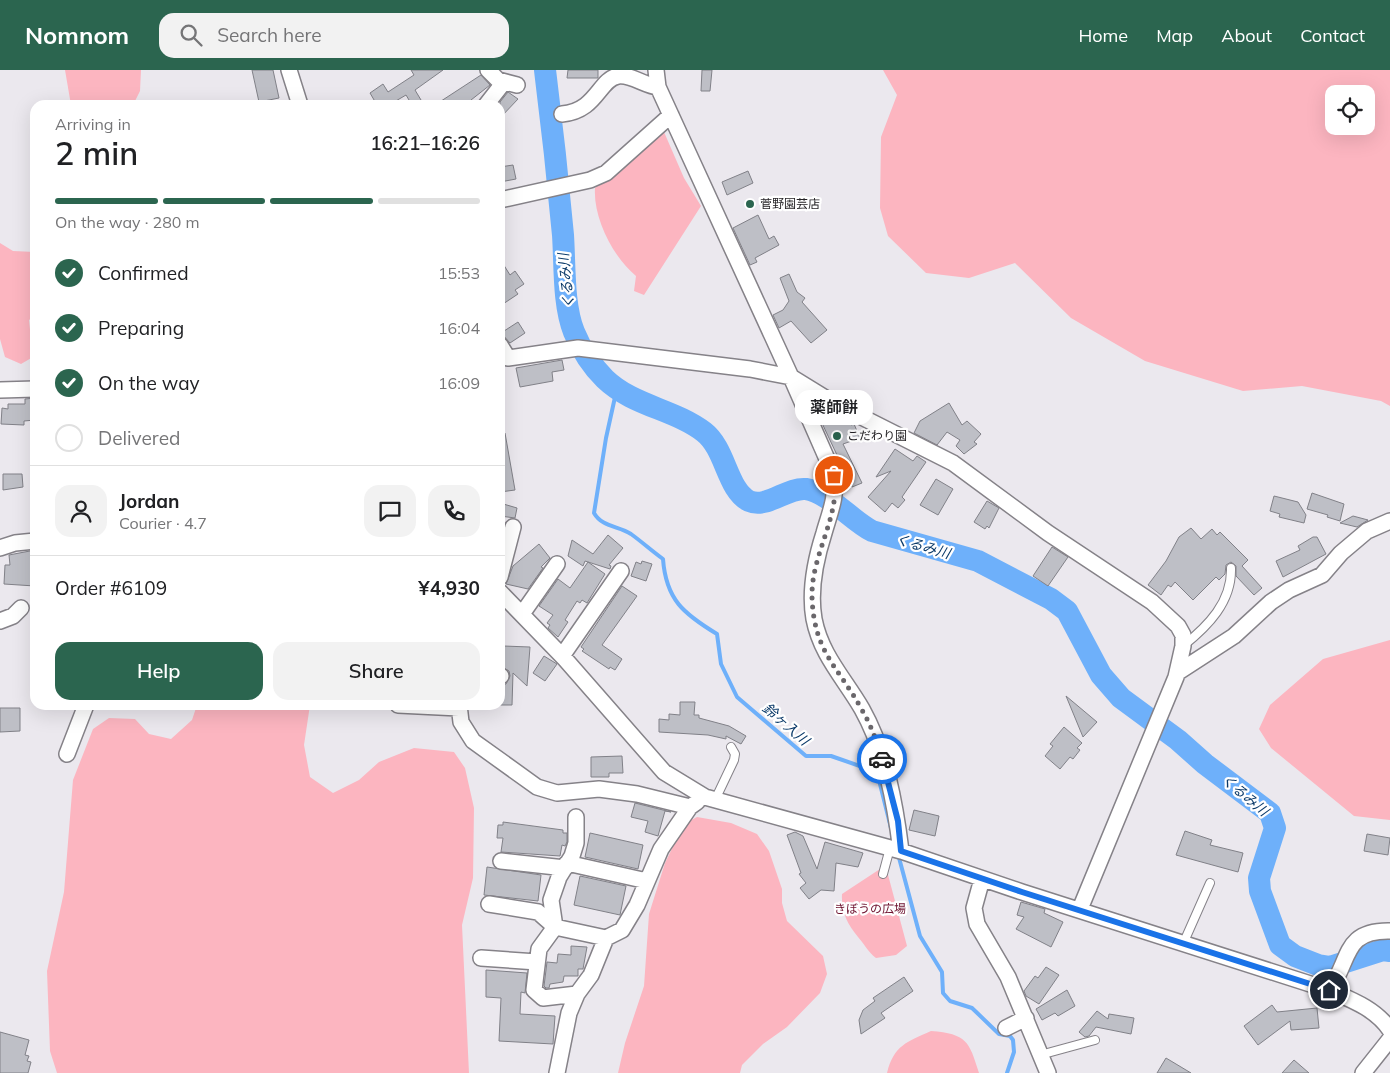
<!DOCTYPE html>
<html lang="en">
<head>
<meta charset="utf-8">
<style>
	:root { --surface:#fff; --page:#f2f2f2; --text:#202124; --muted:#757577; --line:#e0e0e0; --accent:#2b654f }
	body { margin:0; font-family:Mulish,"Noto Sans JP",sans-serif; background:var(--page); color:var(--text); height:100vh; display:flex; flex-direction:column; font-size:19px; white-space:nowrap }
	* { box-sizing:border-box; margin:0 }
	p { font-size:16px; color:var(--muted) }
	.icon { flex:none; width:28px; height:28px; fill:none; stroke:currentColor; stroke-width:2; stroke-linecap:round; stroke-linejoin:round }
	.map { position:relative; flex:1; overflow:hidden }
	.details { position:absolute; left:30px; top:30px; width:475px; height:610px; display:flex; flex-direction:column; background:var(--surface); border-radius:15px; box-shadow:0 5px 20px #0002 }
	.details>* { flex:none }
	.tools { position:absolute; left:1325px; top:15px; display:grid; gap:10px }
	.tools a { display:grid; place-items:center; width:50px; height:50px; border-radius:10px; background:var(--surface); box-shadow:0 5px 20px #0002; font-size:25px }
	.pin { position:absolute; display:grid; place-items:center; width:42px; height:42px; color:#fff; margin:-21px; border:2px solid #fff; border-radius:50%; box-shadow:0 1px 5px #0007 }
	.courier { position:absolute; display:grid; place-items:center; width:50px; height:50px; margin:-25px; border:4px solid #1a73e8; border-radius:50%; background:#fff; color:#222; box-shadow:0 1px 6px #0007 }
	.bubble { position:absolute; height:35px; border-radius:15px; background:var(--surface); box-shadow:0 5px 20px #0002; font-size:16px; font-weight:600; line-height:35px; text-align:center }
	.summary em { font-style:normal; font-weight:600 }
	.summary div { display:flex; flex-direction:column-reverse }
	.summary { display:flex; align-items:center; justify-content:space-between; height:85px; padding:0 25px }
	h1 { font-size:32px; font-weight:600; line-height:38px }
	.bar { display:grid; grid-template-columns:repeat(4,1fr); gap:8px 5px; align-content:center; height:60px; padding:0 25px }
	.bar i { height:6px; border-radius:4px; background:var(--line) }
	.bar .on { background:var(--accent) }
	.bar p { grid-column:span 4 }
	.line { display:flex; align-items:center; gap:12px; padding:0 25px; border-top:1px solid var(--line) }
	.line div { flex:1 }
	.round { display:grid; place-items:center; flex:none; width:52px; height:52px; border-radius:15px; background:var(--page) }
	ol { padding:0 25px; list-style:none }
	li { display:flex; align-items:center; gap:15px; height:55px }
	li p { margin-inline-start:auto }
	li .icon { padding:5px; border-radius:50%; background:var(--accent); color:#fff; stroke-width:4 }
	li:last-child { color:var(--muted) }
	li i { width:28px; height:28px; border:2px solid var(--line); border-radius:50% }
	.primary-button { display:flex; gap:10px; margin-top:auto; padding:10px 25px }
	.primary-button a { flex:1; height:58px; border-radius:15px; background:var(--accent); color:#fff; font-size:20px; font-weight:600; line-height:58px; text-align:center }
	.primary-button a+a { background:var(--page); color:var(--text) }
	header { display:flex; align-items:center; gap:30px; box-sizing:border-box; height:70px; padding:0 25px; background:var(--accent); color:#fff }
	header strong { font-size:24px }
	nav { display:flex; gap:28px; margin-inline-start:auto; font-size:18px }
	.search { width:350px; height:45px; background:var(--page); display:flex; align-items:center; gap:12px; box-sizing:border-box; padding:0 18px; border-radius:15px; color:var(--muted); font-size:19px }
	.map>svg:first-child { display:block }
</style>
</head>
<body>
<header>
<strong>Nomnom</strong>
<div class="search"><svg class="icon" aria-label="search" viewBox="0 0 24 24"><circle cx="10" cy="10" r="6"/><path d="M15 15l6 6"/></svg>Search here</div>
<nav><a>Home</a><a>Map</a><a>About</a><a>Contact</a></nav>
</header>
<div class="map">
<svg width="1390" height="1003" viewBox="0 0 1390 1003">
	<rect width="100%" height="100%" fill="#ebe8ee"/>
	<!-- green -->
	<path fill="#fcb5c0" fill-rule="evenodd" d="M65 0H141L140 21 133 35H71Z
		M883 0H1390V336L1381 331 1302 316 1243 321 1145 291 1071 248 1015 193 969 208 926 203 888 166 880 138 881 67 897 25ZM1334 24H1366V56H1334Z
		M661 61 664 62 684 108 701 136 644 225 634 221 636 206C613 187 593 148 595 118Z
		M0 173 13 181 35 182V246L29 250 33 287 21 294 5 287 0 269Z
		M1390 570V750L1354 746 1271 678 1259 659 1270 635 1323 589Z
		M197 635H310L304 675 310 707 333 723 359 710 379 692 414 678 454 682 465 698 474 738 473 808 462 855 469 1003H57L50 981 47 901 64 822 73 710 93 659 109 648 135 649 149 664 171 669 192 650Z
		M697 747 731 753 757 764 769 781 782 819V833L787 851 823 886 827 904 820 923 787 957 763 974 742 995 740 1003H618L625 973 644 916 649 844 665 793 684 754Z
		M880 799 887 801 907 876 896 885 876 888C868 882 865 875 858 867 847 854 841 841 842 824Z
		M931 961C967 964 969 971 979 1003H887C894 975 907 972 931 961Z"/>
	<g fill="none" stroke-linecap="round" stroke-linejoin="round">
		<!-- stream -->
		<path stroke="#6eb0fa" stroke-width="4" d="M617 318 606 368 594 443C602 457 618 456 631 464 642 472 652 481 663 489 666 530 684 544 717 564L721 594 737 627 806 686H831L877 702 891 758
			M898 784 920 866 942 902 943 923 950 931 972 938 999 964 1010 966 1013 970 1014 982 1007 1003"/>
		<!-- river -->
		<path stroke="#6eb0fa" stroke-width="22" d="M545 0C552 55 558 110 563 165 565 194 563 235 574 262 581 279 592 296 605 309 633 336 674 339 704 362 726 379 727 420 749 431 767 439 787 417 806 419 828 422 852 451 872 461L978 491 1051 529 1067 541 1101 605 1121 628 1178 670 1205 694 1270 743 1275 758 1259 808 1260 821 1280 875 1295 886 1318 895 1330 897 1383 880 1390 881"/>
	</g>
	<!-- building -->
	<path fill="#bebfc6" stroke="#818188" d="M252 0H273L279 28 259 32Z
		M411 0H443L415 20 424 35H412L406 25 389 35H377L370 23 383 14 388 22 414 5Z
		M568 0H598V8H567Z
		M702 0H712L710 21H701Z
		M481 5 490 15 471 30 474 35H435Z
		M508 22 518 29 500 48V32Z
		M513 95 516 109 500 112V97Z
		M748 101 753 113 727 125 722 112Z
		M758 145 769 169 774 166 779 175 755 188 757 192 750 195 733 158Z
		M500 189 510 205 515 201 524 214 515 220 518 224 500 236Z
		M789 204 797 222 805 228 802 232 827 260 811 273 791 251 779 258 773 245 783 240 789 231 780 208Z
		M518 252 525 263 510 273 501 263Z
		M562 290 564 300 552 302 553 311 520 317 516 298Z
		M35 328V350L24 351V355L1 354 2 338 8 339V334H25V329Z
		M949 333 962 355 967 351 981 364 974 372 977 374 964 384 956 376 960 370 947 362 937 375 914 363 920 351Z
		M837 345 850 352 851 355 854 354 860 368 843 374 862 413 852 417 821 351Z
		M500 363H505L515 420 500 422Z
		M895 379 913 391 917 386 926 392 902 427 905 430 898 438 892 433 885 442 868 427 891 401 876 407Z
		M3 404H22L23 417 3 420Z
		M936 409 953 419 938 445 920 435Z
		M1312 423 1344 434 1340 451 1327 447 1328 445 1307 439Z
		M1274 426 1298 432 1306 445 1304 453 1279 447 1280 444 1270 441Z
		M987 431 999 438 989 458 987 456 985 459 974 452Z
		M500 433 517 438 515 448 500 446Z
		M1353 446 1368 450 1357 457 1340 453Z
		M1191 458 1201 469 1212 459 1217 465 1220 462 1248 490 1242 496 1262 518 1254 525 1236 506V496L1231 492 1226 495 1225 504 1219 510 1216 507 1193 530 1175 512 1171 517 1168 515 1161 525 1148 515 1166 491 1179 467Z
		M608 465 623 478 609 495 611 496 610 499 585 491 583 496 568 486 572 470 593 484Z
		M1313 467H1317L1326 484 1283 507 1276 491 1300 480 1298 476Z
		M539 474 550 488 541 497 543 498 528 519 506 514 513 496Z
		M1052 477 1068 487 1048 516 1033 506Z
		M35 480V516L4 514 5 495H10L9 485Z
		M642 491 652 494 646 511 631 506 636 492 641 494Z
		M588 492 605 504 587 533 582 530 580 533 577 531 565 550 568 552 558 567 548 558 550 555 547 553 553 545 539 536 558 509 570 518Z
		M622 516 637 526 602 575 622 589 615 600 610 597 609 599 582 581 584 579 581 577Z
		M503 576 530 577 527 616 513 603 512 635H500V615L506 614 510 606 509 601 502 597Z
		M544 586 557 594 545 611 533 603Z
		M1066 626 1097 652 1083 667Z
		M680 632H695L694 645H699V648L729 656 746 666 741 674 726 666V669L708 665 659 662V649L669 650V644L680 645Z
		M0 638H20V661L0 662Z
		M1064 657 1082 673 1077 678 1080 680 1073 689 1070 687 1060 699 1045 686 1053 676 1050 674Z
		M622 686 623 703H609V707H591V687Z
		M635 733 671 742 665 741 658 766 645 762 648 751 631 747Z
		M914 740 939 746 935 766 909 760Z
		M503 752 563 760V763H567V772L565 776 562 775 560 786 501 782 503 768H497L498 755H503Z
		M1185 761 1212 770 1210 775 1243 783 1238 802 1176 785Z
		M795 762 803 766 817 799 825 772 863 783 858 797 836 793 834 821 821 820 809 829 800 818 806 813 799 804 801 803 787 765Z
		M590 763 643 775 638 799 585 787Z
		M1367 764 1390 768 1388 785 1364 781Z
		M487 797 541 805 538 831 484 825Z
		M580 806 626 816 620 845 574 835Z
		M1021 832 1045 839 1044 843 1063 852 1051 877 1016 859 1024 847 1017 845Z
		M571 876 587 877 583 899H578V906H564L563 912 550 914 549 918H546L544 916 547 892 557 893 558 884 571 885Z
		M1046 897 1059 905 1039 934 1026 926 1024 921 1035 906 1038 908Z
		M486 900 527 903 525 923 521 922 520 944 555 946 553 974 499 971 501 928 486 927Z
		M904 907 913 921 881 943 885 948 861 964 859 950 863 940 875 931 873 928Z
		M1067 920 1075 936 1058 946 1055 943 1042 950 1036 939Z
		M1272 935 1277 942 1317 938 1319 958 1291 960 1290 951 1258 975 1244 956Z
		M1097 941 1108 949 1109 944 1134 948 1131 964 1096 957 1089 966 1085 967 1079 962Z
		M0 962 29 970 25 985 29 986 27 991 31 992 28 1003H0Z
		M1166 988 1191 1003H1157Z
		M1294 990 1309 1003H1282Z"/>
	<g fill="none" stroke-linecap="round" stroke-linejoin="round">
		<defs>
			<path id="lane" d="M1183 576C1208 556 1232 532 1231 498
				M715 730 734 690 735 684 731 677
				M883 804 890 778
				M1183 874 1210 813
				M1040 985 1095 970"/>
			<path id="street" d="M289 0 300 35
				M488 0 498 10 517 15
				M486 35 504 12
				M562 44C597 41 599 9 618 6 631 4 645 16 658 17
				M500 130 590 110 606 103 671 45
				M500 275 508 288 578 278 750 299 791 307 658 17 656 0
				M791 307 830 331 953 393 1048 463 1152 532 1178 556 1183 565V576L1176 607 1080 839
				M791 307 834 405C837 427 830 442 824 463 815 491 809 520 814 549 821 585 844 608 862 639 886 682 895 733 901 781
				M0 320 35 319
				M0 478 15 473 35 471
				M500 507 513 457
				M500 522 565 589 664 702 705 727 901 781 1022 822 1329 920C1352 930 1376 939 1390 960
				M522 544 557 494
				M0 551 13 546 21 538
				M562 586 621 501
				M1177 603 1234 566 1271 532 1289 520 1322 505 1341 483 1367 461 1390 451
				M500 606H501
				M398 635 459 638
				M459 635 461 652 473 671 537 717 557 723 599 719 637 724 690 737 697 732
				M67 684 86 635
				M501 791 565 798
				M567 793 647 811
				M982 809 974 838 977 854 1008 907 1048 1003
				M489 834 538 842 555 857
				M555 857 551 830 559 807 572 786 576 773V747
				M481 888 537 892
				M1329 920C1351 891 1342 860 1390 861
				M577 924 543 928 534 920 539 879 555 857 606 868
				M1006 958 1026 948
				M557 1003 569 943 577 924 591 905 606 868 622 860 637 835 661 779 690 737
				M1363 1003 1390 969"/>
		</defs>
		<!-- lane casing -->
		<use href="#lane" stroke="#858288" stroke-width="10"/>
		<!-- street casing -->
		<use href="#street" stroke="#858288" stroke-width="18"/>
		<!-- lane -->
		<use href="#lane" stroke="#fff" stroke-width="8"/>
		<!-- street -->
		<use href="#street" stroke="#fff" stroke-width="15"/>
	</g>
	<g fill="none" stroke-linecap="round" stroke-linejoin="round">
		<!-- done -->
		<path stroke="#6a676b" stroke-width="5" stroke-dasharray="0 9" d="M834 405C841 446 811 484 812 527 814 583 838 596 862 640 871 655 877 672 882 689"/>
		<!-- route -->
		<path stroke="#1a73e8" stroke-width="6" d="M882 689 898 751 901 781 1022 822 1329 920"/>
	</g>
	<!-- markers -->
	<g fill="#2b654f" stroke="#fff" stroke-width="2">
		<circle cx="750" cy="134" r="5"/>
		<circle cx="837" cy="366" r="5"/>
	</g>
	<g text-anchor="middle" stroke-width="4.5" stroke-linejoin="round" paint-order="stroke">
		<!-- poi labels -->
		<g font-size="12" fill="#242225" stroke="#fff" text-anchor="start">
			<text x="760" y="138">菅野園芸店</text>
			<text x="847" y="370">こだわり園</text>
		</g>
		<!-- park labels -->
		<g font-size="12" fill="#6e122f" stroke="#fff">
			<text x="870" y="843">きぼうの広場</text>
		</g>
		<!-- water labels -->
		<g font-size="14" font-style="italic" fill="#0b3a69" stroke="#fff">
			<text transform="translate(566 211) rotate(-96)" y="5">くるみ川</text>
			<text transform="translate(923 476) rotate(16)" y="5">くるみ川</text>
			<text transform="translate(786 654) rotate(41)" y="5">鈴ヶ入川</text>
			<text transform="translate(1245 725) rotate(40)" y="5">くるみ川</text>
		</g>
	</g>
</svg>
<div class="tools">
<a><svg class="icon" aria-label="locate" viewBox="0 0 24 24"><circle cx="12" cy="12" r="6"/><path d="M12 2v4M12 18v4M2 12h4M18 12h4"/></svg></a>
</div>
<div class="pin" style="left:834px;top:405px;background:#ea580c"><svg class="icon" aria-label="bag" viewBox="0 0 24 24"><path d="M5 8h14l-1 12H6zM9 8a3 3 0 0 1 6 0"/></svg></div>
<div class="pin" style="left:1329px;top:920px;background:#1f2937"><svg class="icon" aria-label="home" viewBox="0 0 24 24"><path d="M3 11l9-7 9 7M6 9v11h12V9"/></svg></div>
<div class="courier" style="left:882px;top:689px"><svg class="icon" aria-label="car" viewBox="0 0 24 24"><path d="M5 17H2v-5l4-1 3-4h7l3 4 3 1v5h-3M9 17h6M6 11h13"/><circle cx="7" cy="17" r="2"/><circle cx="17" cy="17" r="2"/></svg></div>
<div class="bubble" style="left:795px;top:320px;width:78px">薬師餅</div>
<section class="details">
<div class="summary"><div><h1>2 min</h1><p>Arriving in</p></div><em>16:21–16:26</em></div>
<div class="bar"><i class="on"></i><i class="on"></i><i class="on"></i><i></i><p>On the way · 280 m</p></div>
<ol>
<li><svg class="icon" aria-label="check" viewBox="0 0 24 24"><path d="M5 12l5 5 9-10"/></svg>Confirmed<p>15:53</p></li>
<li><svg class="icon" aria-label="check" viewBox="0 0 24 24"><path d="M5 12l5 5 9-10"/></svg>Preparing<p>16:04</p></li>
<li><svg class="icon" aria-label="check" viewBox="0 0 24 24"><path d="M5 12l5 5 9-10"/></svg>On the way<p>16:09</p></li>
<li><i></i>Delivered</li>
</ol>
<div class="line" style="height:90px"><a class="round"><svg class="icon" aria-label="person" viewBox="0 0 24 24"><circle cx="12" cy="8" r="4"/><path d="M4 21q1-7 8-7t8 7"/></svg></a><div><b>Jordan</b><p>Courier · 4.7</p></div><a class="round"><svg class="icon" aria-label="chat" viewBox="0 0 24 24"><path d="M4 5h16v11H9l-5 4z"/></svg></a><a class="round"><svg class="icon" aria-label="phone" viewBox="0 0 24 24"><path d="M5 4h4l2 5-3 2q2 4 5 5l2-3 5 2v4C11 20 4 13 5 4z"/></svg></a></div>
<div class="line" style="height:65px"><div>Order #6109</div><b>¥4,930</b></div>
<div class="primary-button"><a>Help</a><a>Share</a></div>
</section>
</div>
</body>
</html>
